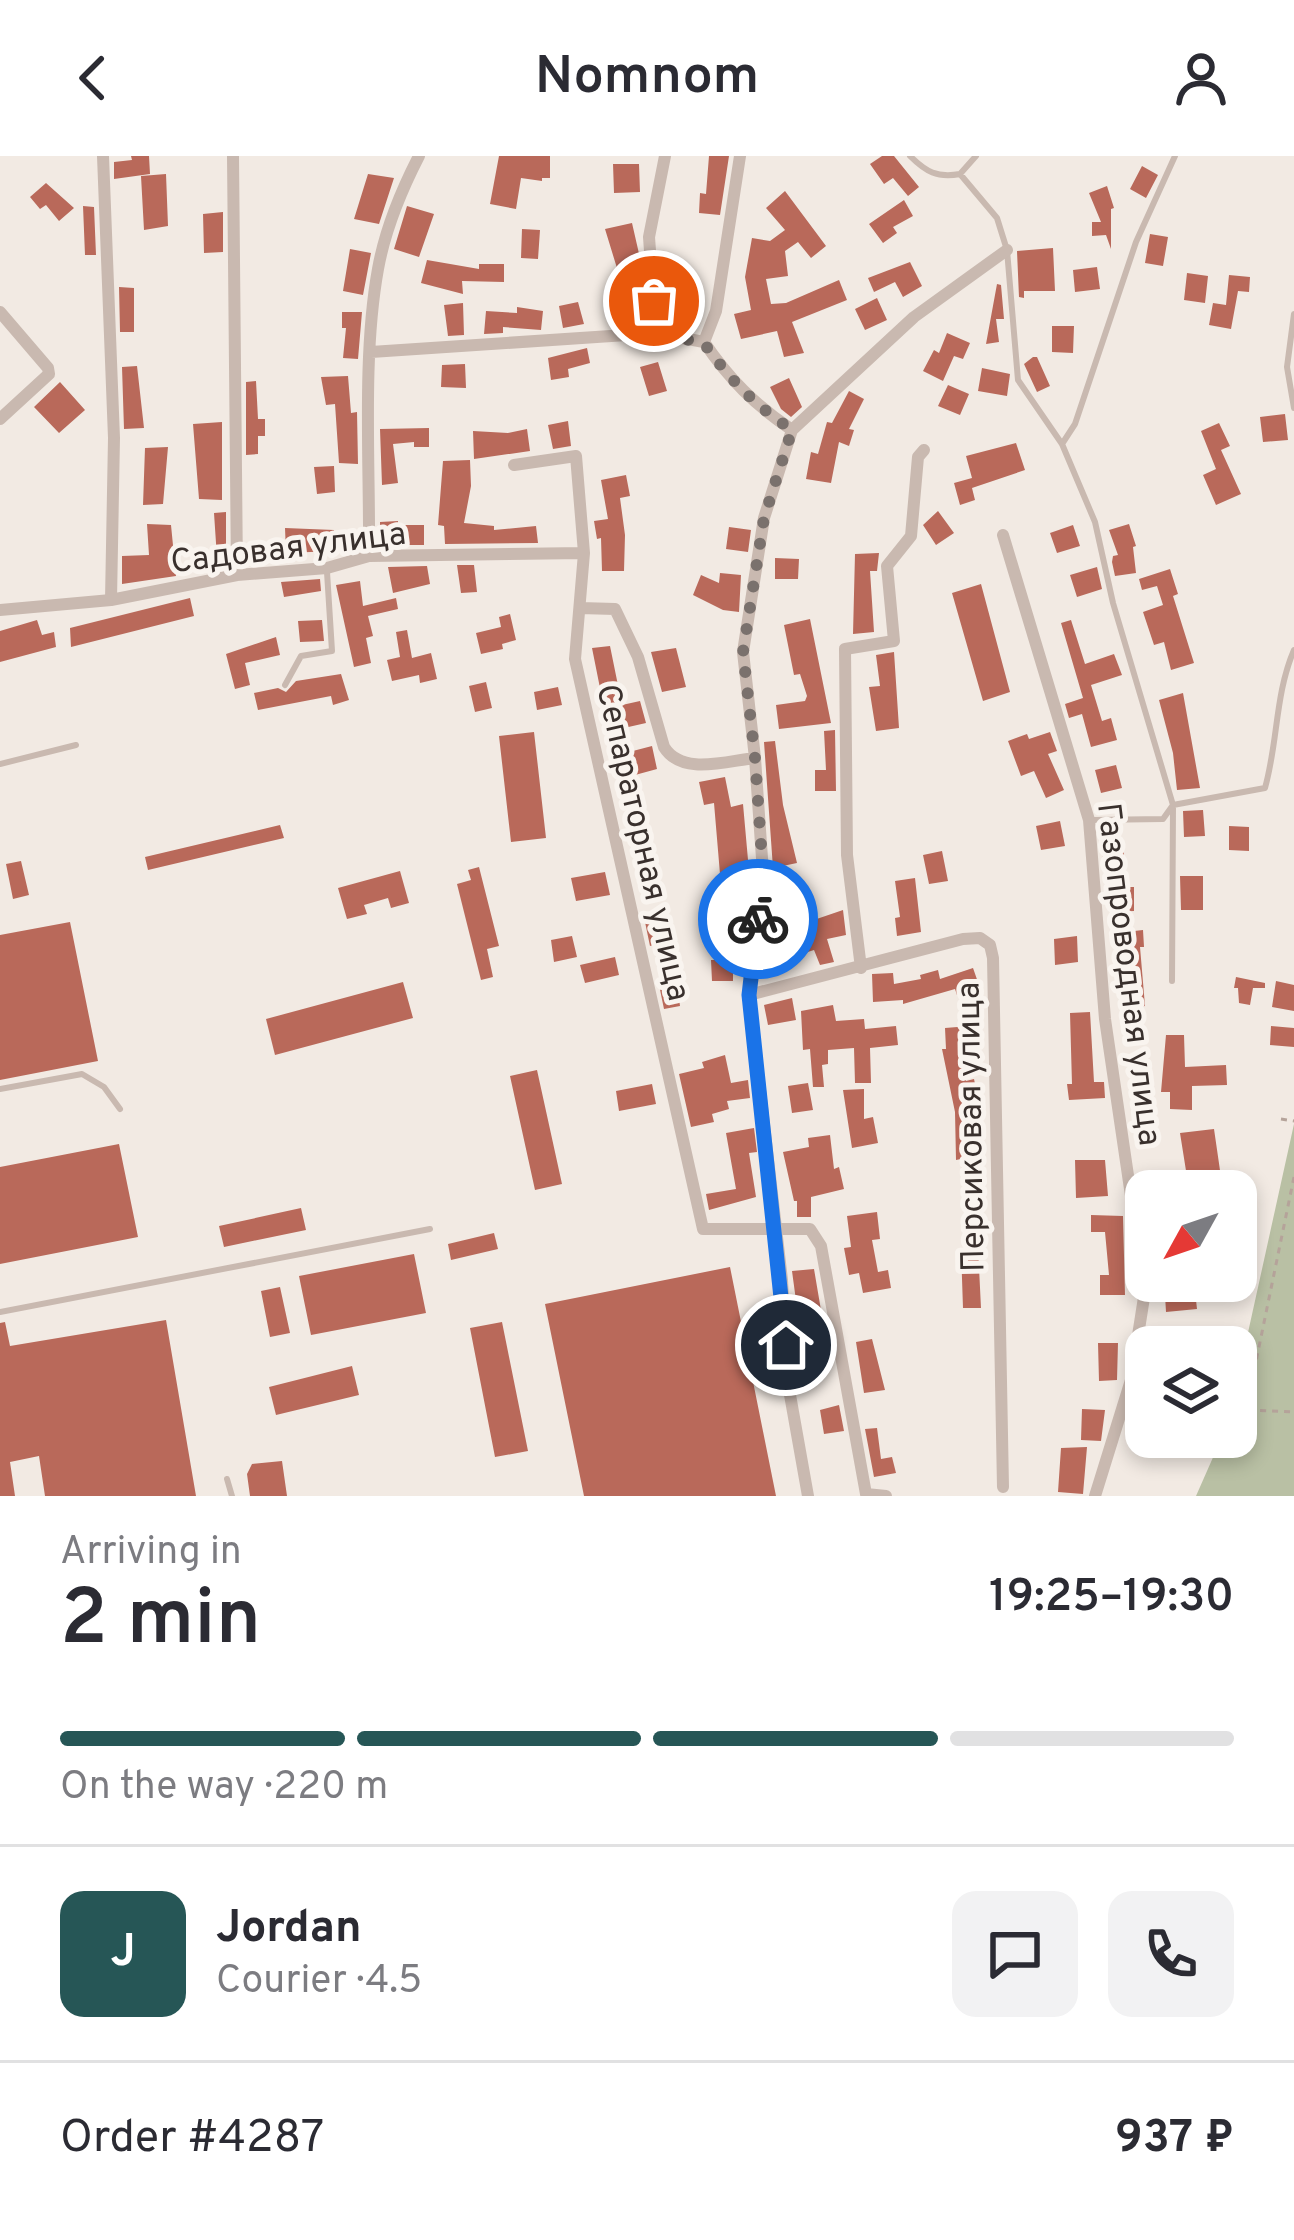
<!DOCTYPE html>
<html lang="en">
<head>
<meta charset="utf-8">
<style>
	:root { --surface:#fff; --page:#f2f2f3; --text:#2b2b33; --muted:#7c7c81; --line:#e1e1e2; --accent:#265656 }
	body { margin:0; font-family:Overpass,sans-serif; background:var(--page); color:var(--text); height:100vh; display:flex; flex-direction:column; font-size:45px; white-space:nowrap }
	* { box-sizing:border-box; margin:0 }
	p { font-size:39px; color:var(--muted) }
	.icon { flex:none; width:66px; height:66px; fill:none; stroke:currentColor; stroke-width:2; stroke-linecap:round; stroke-linejoin:round }
	.map { position:relative; height:1340px; overflow:hidden }
	.side { display:flex; flex-direction:column; background:var(--surface); flex:1 }
	.side>* { flex:none }
	.needle { width:78px; rotate:230deg }
	.controls { position:absolute; left:1125px; top:1014px; display:grid; gap:24px }
	.controls a { display:grid; place-items:center; width:132px; height:132px; border-radius:24px; background:var(--surface); box-shadow:0 6px 18px #0003; font-size:60px }
	.pin { position:absolute; display:grid; place-items:center; width:102px; height:102px; color:#fff; margin:-51px; border:6px solid #fff; border-radius:50%; box-shadow:0 3px 12px #0007 }
	.courier { position:absolute; display:grid; place-items:center; width:120px; height:120px; margin:-60px; border:9px solid #1a73e8; border-radius:50%; background:#fff; color:#222; box-shadow:0 3px 15px #0007 }
	.headline em { font-style:normal; font-weight:600 }
	.headline div { display:flex; flex-direction:column-reverse }
	.headline { display:flex; align-items:center; justify-content:space-between; height:204px; padding:0 60px }
	h1 { font-size:78px; font-weight:600; line-height:90px }
	.bar { display:grid; grid-template-columns:repeat(4,1fr); gap:18px 12px; align-content:center; height:144px; padding:0 60px }
	.bar i { height:15px; border-radius:9px; background:var(--line) }
	.bar .on { background:var(--accent) }
	.bar p { grid-column:span 4 }
	.line { display:flex; align-items:center; gap:30px; padding:0 60px; border-top:3px solid var(--line) }
	.line div { flex:1 }
	.round { display:grid; place-items:center; flex:none; width:126px; height:126px; border-radius:24px; background:var(--page) }
	header { display:flex; justify-content:space-between; align-items:center; height:156px; padding:0 60px; background:var(--surface); font-size:54px; font-weight:600 }
	.map>svg:first-child { display:block }
</style>
</head>
<body>
<header><svg class="icon" aria-label="back" viewBox="0 0 24 24"><path d="M15 5l-7 7 7 7"/></svg>Nomnom<svg class="icon" aria-label="person" viewBox="0 0 24 24"><circle cx="12" cy="8" r="4"/><path d="M4 21q1-7 8-7t8 7"/></svg></header>
<div class="map">
<svg width="1294" height="1340" viewBox="0 0 1294 1340">
	<rect width="100%" height="100%" fill="#f2eae3"/>
	<!-- green -->
	<path fill="#b9c0a4" d="M1294 968V1340H1196L1222 1281H1236V1231Z"/>
	<!-- building -->
	<path fill="#b9695a" d="M131 0H149L150 18 114 23V6L132 4Z
		M499 0H550V22H542V25L521 22 516 53 490 48Z
		M709 0H729L720 59 699 57 700 37 706 38Z
		M882 0H894L919 31 908 40 893 22 884 28 870 8Z
		M613 8H639L640 36 614 37Z
		M1142 10 1158 19 1146 42 1130 33Z
		M166 18 168 70 144 74 141 20Z
		M368 18 394 22 379 68 354 63Z
		M46 27 74 52 59 65 46 49 40 53 30 41Z
		M1107 30 1114 52 1111 53V93L1106 79 1092 80V66H1101L1089 37Z
		M785 35 826 90 811 102 798 86 785 95 788 120 766 123 771 148 786 147 839 124 847 144 792 166 804 197 784 201 777 175 741 183 734 158 751 154 745 121 752 82 770 85 785 74 766 52Z
		M904 44 913 60 893 71 897 77 883 87 869 68Z
		M83 50 94 51 96 99H85Z
		M407 50 434 58 419 101 394 93Z
		M223 56V96L204 97 203 58Z
		M632 67 640 102 641 118 636 119 645 167 624 169 623 151 619 152 613 138 624 135 605 73Z
		M522 73 540 74 538 103 521 102Z
		M1150 78 1168 81 1163 110 1145 107Z
		M1053 92 1055 135H1024V142L1019 141 1017 95Z
		M350 93 371 97 363 139 343 135Z
		M427 104 479 113V108H504V126L462 125 463 138 421 127Z
		M910 106 922 130 903 141 895 126 874 136 868 122Z
		M1097 111 1100 133 1075 136 1073 114Z
		M1187 117 1208 120 1205 147 1184 144Z
		M1229 119 1250 121 1249 136 1238 135 1231 173 1209 169 1213 147 1226 149Z
		M997 128 1001 129 1004 163H996L999 186 986 188Z
		M119 131 134 132V176H120Z
		M877 142 887 164 865 174 855 153Z
		M578 146 584 168 563 172 559 150Z
		M463 147 464 179 448 180 444 149Z
		M517 151 543 155 541 174 503 171V177L484 178 486 155 517 157Z
		M342 156H362L358 203 343 202 346 172H342Z
		M1052 170H1074L1073 197 1052 196Z
		M947 177 970 187 963 203 954 200 943 225 923 215 934 194 939 197Z
		M587 192 590 207 568 213 569 221 551 224 548 202Z
		M1033 201H1037L1050 230 1037 236 1024 208Z
		M658 206 667 235 649 240 640 211Z
		M465 208 466 232 441 231 442 209Z
		M137 210 144 272 124 273 122 211Z
		M982 212 1010 218 1007 240 978 235Z
		M348 220 351 257 357 256 358 308 339 307 335 248 326 249 321 221Z
		M789 222 802 251 791 261 781 253 770 231Z
		M256 225 258 263H265V280H258V298L246 299V226Z
		M60 226 85 254 59 277 34 251Z
		M948 229 969 238 960 259 938 250Z
		M849 235 864 243 849 273 854 274 849 290 839 286 831 327 806 323 811 296 818 298 827 266 832 267Z
		M1285 258 1288 284 1263 286 1260 261Z
		M568 265 571 290 553 293 548 269Z
		M222 266V344L199 343 193 268Z
		M1219 267 1230 290 1221 294 1241 338 1216 349 1203 319 1216 313 1201 275Z
		M429 272V291H414V286L393 288 398 327 382 329 380 273Z
		M527 273 530 295 474 303 473 275 508 277Z
		M1016 287 1025 314 972 332 975 344 960 349 954 327 972 322 966 300Z
		M168 291 163 348 143 349 145 292Z
		M470 304 471 330 464 367 494 370V374L536 370 538 387 445 388 444 370 438 369 443 305Z
		M334 310 335 336 317 338 314 311Z
		M626 319 630 340 620 342 625 379 624 415H602L601 382 597 383 594 365 608 363 601 324Z
		M938 355 954 377 936 389 923 369Z
		M226 356V402H217L214 357Z
		M398 365V369H424V389H380V366Z
		M147 368 171 369 176 420 122 428V400L149 399Z
		M1129 368 1136 390 1133 391 1136 417 1115 420 1112 406 1113 400 1118 399 1109 374Z
		M1073 369 1080 390 1057 397 1050 377Z
		M729 371 751 374 748 396 726 393Z
		M285 372 334 374 335 395 286 397Z
		M879 397 877 415H870L874 476 853 478 855 398Z
		M775 402 799 403 798 423H775Z
		M457 409H474L477 436 461 437Z
		M427 410 430 428 393 437 388 411Z
		M1097 411 1102 433 1077 441 1070 419Z
		M1170 413 1178 438 1173 440 1194 507 1171 514 1164 486 1154 489 1143 456 1163 449 1157 430 1142 434 1139 423Z
		M720 417 741 419 739 456 723 454 693 439 701 419 719 427Z
		M320 423 321 435 284 441 281 426Z
		M360 425 363 450 396 442 398 453 368 460 373 480 366 482 371 507 354 511 336 429Z
		M981 428 1010 536 983 545 952 437Z
		M190 442 194 460 71 491 70 472Z
		M510 458 516 484 502 488 503 493 481 498 476 477 501 471 499 461Z
		M810 463 831 567 779 573 776 549 805 545 807 540 800 518 794 519 784 469Z
		M37 464 42 479 54 476 56 491 0 506V475Z
		M322 464 324 485 300 486 298 465Z
		M1071 464 1085 508 1114 498 1122 519 1091 529 1102 565 1111 562 1117 584 1091 591 1082 558 1069 562 1065 548 1083 542 1061 467Z
		M407 474 412 502 431 497 437 523 420 527 419 519 392 525 387 504 400 501 396 476Z
		M276 481 280 499 245 507 250 529 235 533 226 498Z
		M610 490 622 549 640 545 646 567 624 572 626 577 610 582 592 492Z
		M676 492 686 531 662 536 651 496Z
		M894 496 899 572 876 575 869 531 880 530 876 499Z
		M341 518 349 544 333 549 331 540 258 554 254 537 278 532 286 536 296 525Z
		M486 526 492 552 475 556 469 530Z
		M558 531 562 549 537 554 534 536Z
		M1183 537 1200 632 1177 634 1173 597 1159 544Z
		M835 574 836 635H815V614H826L824 575Z
		M534 576 546 682 511 686 499 580Z
		M1050 576 1057 595 1048 598 1064 634 1046 642 1034 615 1021 620 1008 585 1027 578 1029 583Z
		M775 585 783 649 797 707 773 712 764 586Z
		M652 590 657 613 635 619 629 596Z
		M1116 609 1122 632 1101 637 1095 614Z
		M725 621 731 651 743 648 749 715 720 718 714 647 704 649 699 626Z
		M1203 654 1205 680 1184 681 1183 655Z
		M1060 665 1065 690 1041 694 1036 670Z
		M280 669 284 682 148 714 145 701Z
		M1229 670 1249 671V695L1229 694Z
		M1123 689 1125 712 1104 714 1102 690Z
		M942 695 948 725 929 728 923 699Z
		M21 705 29 739 13 743 6 708Z
		M479 711 499 790 487 793 493 821 481 824 457 728 471 724 468 714Z
		M400 715 409 747 391 752 388 742 364 749 367 758 347 763 338 732Z
		M605 716 610 739 576 745 571 722Z
		M1180 720H1203V754H1181Z
		M915 722 921 776 897 780 895 762 900 761 895 725Z
		M1110 731H1134V755L1112 756Z
		M745 736 743 780 723 791H728L733 801V825H712L711 804H718L726 768V738Z
		M843 754 846 779 827 783 834 806 820 809 814 794 786 803 781 781 805 776 802 768Z
		M663 760 669 784 650 790 645 766Z
		M70 766 98 905 0 924V779Z
		M1143 774 1144 791H1140L1145 850 1124 854 1121 807 1126 806 1125 776Z
		M572 780 577 801 554 806 551 784Z
		M1077 780 1078 806 1055 809 1054 783Z
		M615 801 619 819 585 827 580 809Z
		M973 812 980 832 957 839 955 833 903 848V844L873 846 872 818 893 817 894 828 921 823 920 819 938 814 940 823Z
		M676 821 680 850 664 853 658 824Z
		M1236 821 1265 827V832H1253L1250 849 1239 847 1238 832H1234Z
		M1276 825 1294 829V855L1272 851Z
		M403 826 413 862 275 899 266 863Z
		M792 842 796 864 768 869 764 849Z
		M833 849 836 865 864 863 865 873 896 870 898 889 870 892 871 927H855L854 892 828 894V908L822 909 824 931H813L810 893 803 894 801 855Z
		M1090 856 1094 926H1104L1105 942 1069 944 1067 928H1072L1070 857Z
		M970 870 971 889H964L966 925 974 923 979 947 977 982H974L976 1012 981 1011 982 1029 963 1031 961 1003 956 1004 955 956 942 893H946L945 872Z
		M1271 870 1294 872V891L1270 889Z
		M1166 879H1184L1185 911 1226 909 1227 929 1192 930V954L1170 953V936H1161Z
		M725 899 731 927 748 924 750 942 727 945 729 953 712 958 714 966 691 971 679 918 704 912 702 906Z
		M537 914 562 1028 535 1034 510 920Z
		M808 927 813 954 792 957 788 930Z
		M652 928 656 948 619 955 616 935Z
		M864 933V963L873 961 878 987 852 992 843 934Z
		M754 972 757 996 749 997 756 1041 709 1054 706 1038 736 1033 726 977Z
		M1214 973 1223 1035H1203L1201 1019 1187 1021 1180 977Z
		M830 979 834 1013 839 1011 844 1033 811 1041V1061H797V1045H794L783 996 809 991 808 982Z
		M119 988 138 1081 0 1108V1011Z
		M1075 1004H1105L1108 1040 1076 1042Z
		M301 1052 306 1074 224 1091 219 1070Z
		M877 1056 880 1083 872 1084 878 1116 888 1114 891 1132 863 1137 859 1117 849 1119 844 1092 851 1091 847 1060Z
		M1091 1059 1123 1060 1125 1139H1100V1119H1109L1105 1076H1091Z
		M494 1077 498 1093 451 1104 448 1088Z
		M978 1091 981 1152H963L961 1093Z
		M414 1098 426 1157 311 1179 299 1120Z
		M730 1111 776 1340H584L545 1148Z
		M814 1113 823 1166 799 1167 792 1115Z
		M1172 1125H1188L1189 1136 1195 1135 1197 1153 1166 1156 1165 1139 1174 1138Z
		M280 1131 290 1177 270 1181 261 1135Z
		M166 1164 196 1340H45L39 1300 10 1306 15 1340H0V1167L5 1166 10 1190Z
		M502 1166 528 1295 495 1301 470 1172Z
		M872 1183 885 1234 864 1237 856 1186Z
		M1098 1187H1118L1117 1224 1099 1225Z
		M352 1210 359 1239 276 1259 269 1231Z
		M839 1249 844 1275 824 1278 820 1254Z
		M1082 1253 1105 1254 1101 1285 1081 1284Z
		M877 1272 881 1303 892 1301 896 1317 874 1321 865 1273Z
		M1087 1291 1083 1338 1058 1336 1061 1292Z
		M282 1305 287 1340H250L247 1318 252 1308Z"/>
	<g fill="none" stroke-linecap="round" stroke-linejoin="round">
		<!-- path -->
		<path stroke="#b5a39a" stroke-width="3" stroke-dasharray="6 6" stroke-linecap="butt" d="M1281 963 1294 965
			M1294 1021 1246 1254 1294 1256"/>
		<!-- lane -->
		<path stroke="#c9b9b0" stroke-width="6" d="M910 0C926 16 937 22 960 18L997 62 1007 94 1018 224 1062 288 1095 366 1113 447 1173 649 1172 825
			M960 18 976 0
			M1294 158 1287 211 1294 252
			M1062 288 1075 268 1136 86 1175 0
			M285 529 301 500 332 495 327 416
			M0 608 76 589
			M1092 664 1163 663 1173 649 1265 632C1278 586 1275 538 1294 494
			M0 933 82 918 104 931 120 953
			M0 1156 430 1073
			M227 1323 232 1340"/>
		<!-- street -->
		<path stroke="#c9b9b0" stroke-width="12" d="M103 0 114 282 111 444
			M233 0 237 419
			M740 0 716 155 704 186C729 223 755 249 792 274
			M0 156 48 212 49 218 0 263
			M656 177 649 81 665 0
			M371 196 656 177 704 186
			M514 309 576 300 584 397 575 503 703 1073H810L821 1090 866 1338 886 1340
			M1003 379 1089 664 1105 863 1145 1135 1131 1224 1095 1340
			M369 400C370 310 362 201 378 113 385 74 401 35 419 0
			M580 452 615 453 638 501 664 591C682 620 726 605 755 602
			M0 454 111 444 237 419 327 412 369 400 584 397
			M861 812 847 699 845 493 894 485 887 410 911 380 918 301 924 294
			M749 839 963 783 980 782 990 789 993 802 1003 1331
			M808 1340 787 1222 782 1124 749 839 764 731 755 602 743 496 764 362 792 274 914 161 1007 94"/>
	</g>
	<g fill="none" stroke-linecap="round" stroke-linejoin="round">
		<!-- done -->
		<path stroke="#7a716d" stroke-width="12" stroke-dasharray="0 21.6" d="M654 145 656 177 704 187C729 223 755 249 792 274L764 362 743 496 755 602 764 731 758 763"/>
		<!-- route -->
		<path stroke="#1a73e8" stroke-width="15" d="M758 763 749 839 786 1189"/>
	</g>
	<g text-anchor="middle" stroke-width="10" stroke-linejoin="round" paint-order="stroke">
		<!-- street labels -->
		<g font-size="33" fill="#39302d" stroke="#f9f4ef">
			<text transform="translate(288 390) rotate(-7)" y="12">Садовая улица</text>
			<text transform="translate(645 686) rotate(77)" y="12">Сепараторная улица</text>
			<text transform="translate(1131 818) rotate(83)" y="12">Газопроводная улица</text>
			<text transform="translate(969 971) rotate(-91)" y="12">Персиковая улица</text>
		</g>
	</g>
</svg>
<div class="controls">
<a><svg class="needle" viewBox="-14 -14 28 28"><path d="M0-13l5 13h-10z" fill="#e53935"/><path d="M0 13l5-13h-10z" fill="#7c7c81"/></svg></a>
<a><svg class="icon" aria-label="layers" viewBox="0 0 24 24"><path d="M12 4l9 5-9 5-9-5zM3 14l9 5 9-5"/></svg></a>
</div>
<div class="pin" style="left:654px;top:145px;background:#ea580c"><svg class="icon" aria-label="bag" viewBox="0 0 24 24"><path d="M5 8h14l-1 12H6zM9 8a3 3 0 0 1 6 0"/></svg></div>
<div class="pin" style="left:786px;top:1189px;background:#1f2937"><svg class="icon" aria-label="home" viewBox="0 0 24 24"><path d="M3 11l9-7 9 7M6 9v11h12V9"/></svg></div>
<div class="courier" style="left:758px;top:763px"><svg class="icon" aria-label="bike" viewBox="0 0 24 24"><circle cx="6" cy="16" r="4"/><circle cx="18" cy="16" r="4"/><path d="M6 16l4-8h5l3 8M10 8l3 8H6M13 5h3"/></svg></div>
</div>
<section class="side">
<div class="headline"><div><h1>2 min</h1><p>Arriving in</p></div><em>19:25–19:30</em></div>
<div class="bar"><i class="on"></i><i class="on"></i><i class="on"></i><i></i><p>On the way · 220 m</p></div>
<div class="line" style="height:216px"><b class="round" style="background:var(--accent);color:#fff">J</b><div><b>Jordan</b><p>Courier · 4.5</p></div><a class="round"><svg class="icon" aria-label="chat" viewBox="0 0 24 24"><path d="M4 5h16v11H9l-5 4z"/></svg></a><a class="round"><svg class="icon" aria-label="phone" viewBox="0 0 24 24"><path d="M5 4h4l2 5-3 2q2 4 5 5l2-3 5 2v4C11 20 4 13 5 4z"/></svg></a></div>
<div class="line" style="height:156px"><div>Order #4287</div><b>937 ₽</b></div>
</section>
</body>
</html>
